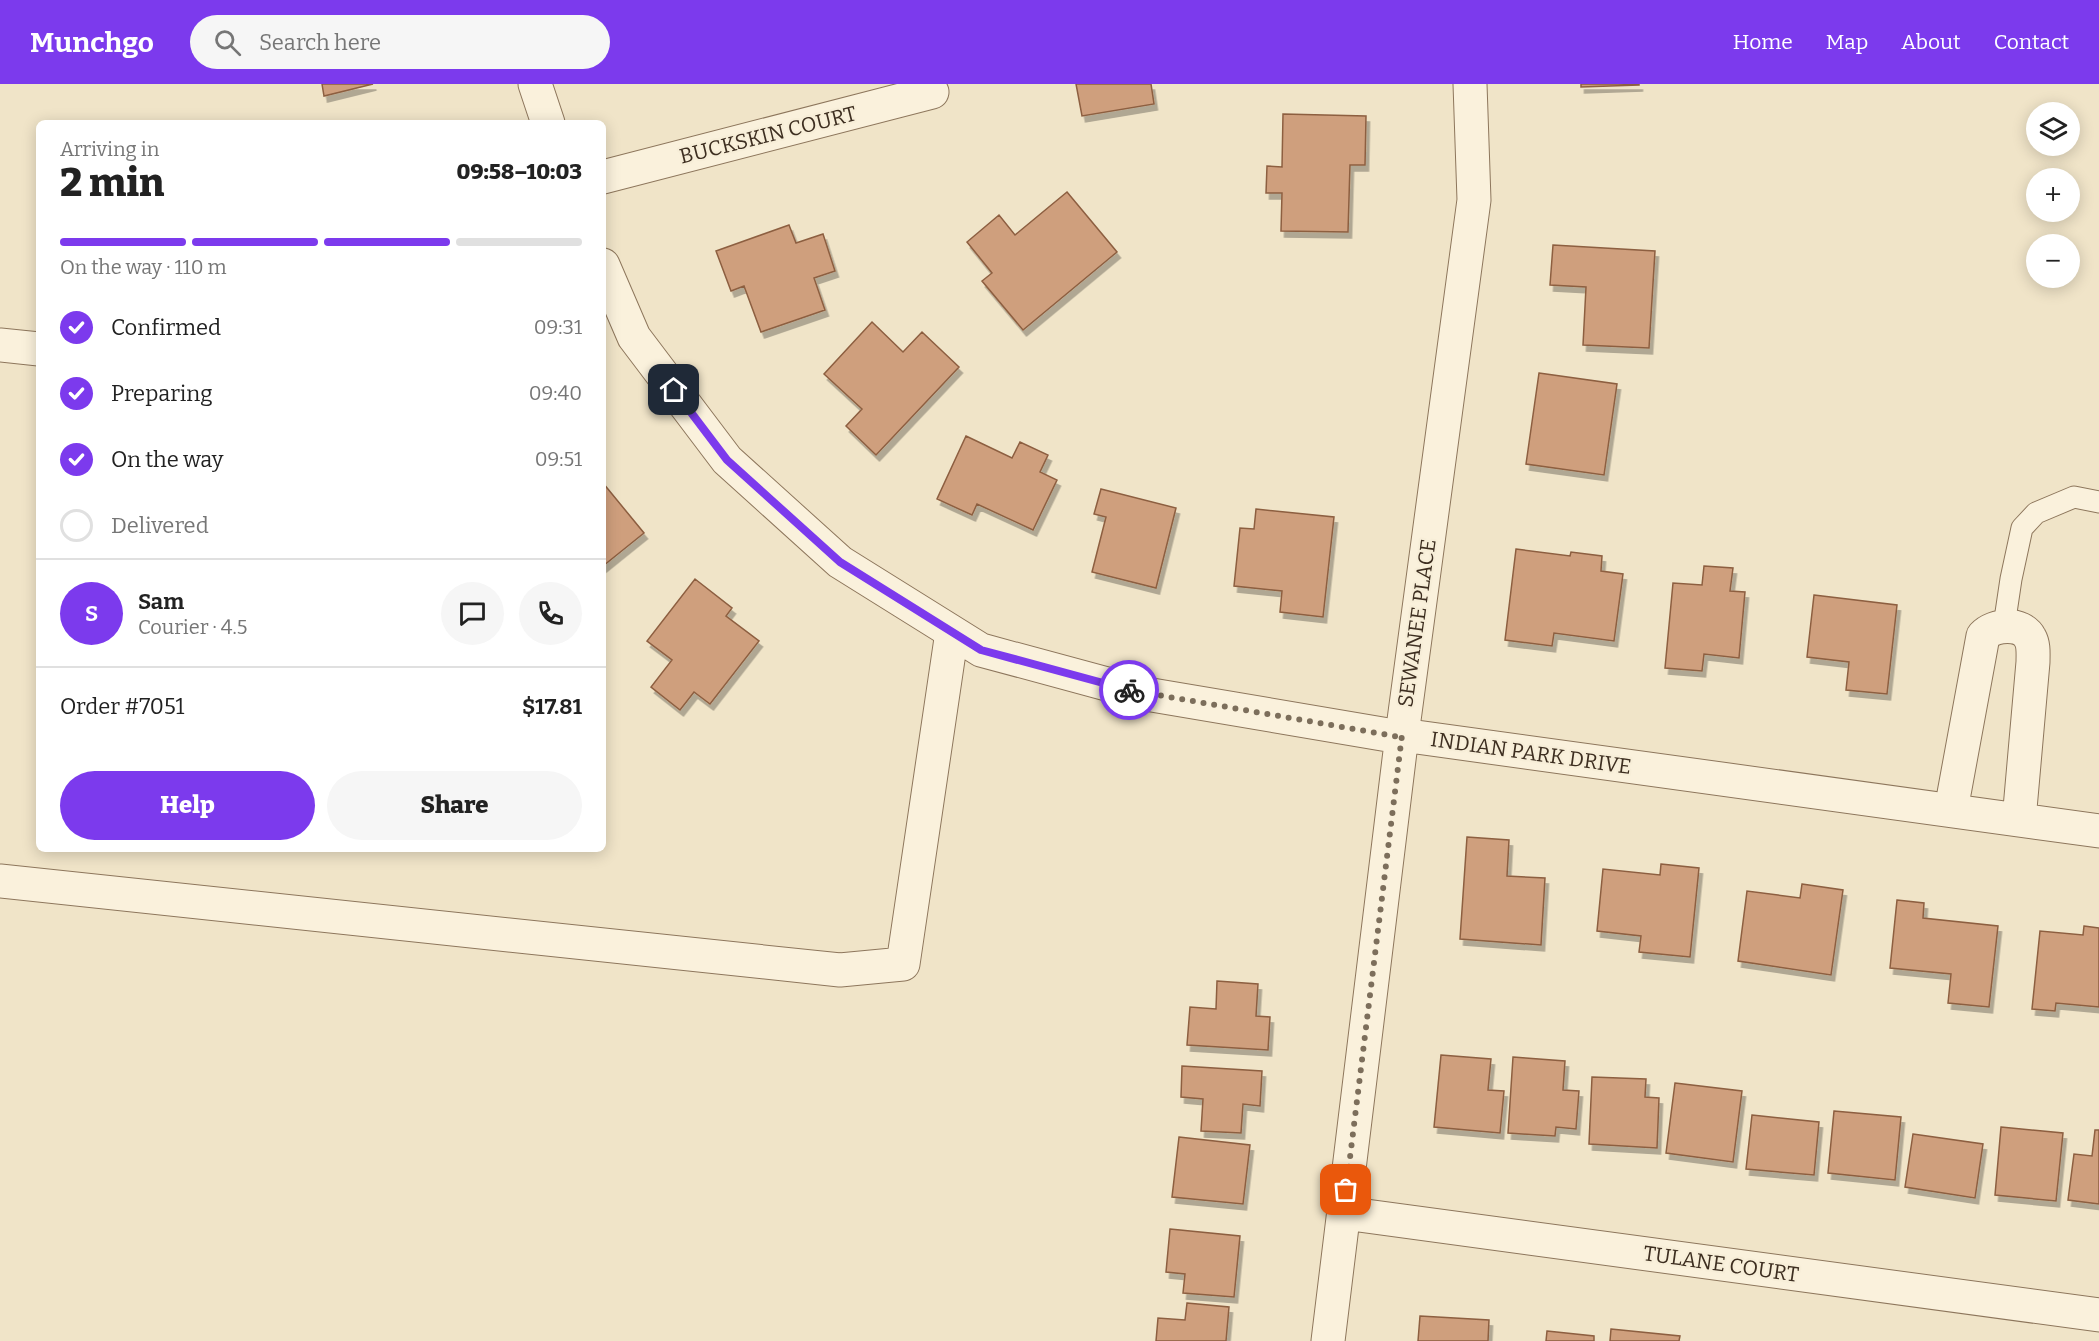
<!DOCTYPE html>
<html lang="en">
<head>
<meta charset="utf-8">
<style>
	:root { --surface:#fff; --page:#f6f6f6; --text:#222; --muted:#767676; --line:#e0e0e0; --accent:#7c3aed }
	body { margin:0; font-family:Bitter,serif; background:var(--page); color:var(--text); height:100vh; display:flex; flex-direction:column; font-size:22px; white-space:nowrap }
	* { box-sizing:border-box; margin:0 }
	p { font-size:20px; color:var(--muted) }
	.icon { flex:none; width:33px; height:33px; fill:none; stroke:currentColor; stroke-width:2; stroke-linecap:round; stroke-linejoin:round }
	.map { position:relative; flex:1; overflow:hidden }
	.sheet { position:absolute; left:36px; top:36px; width:570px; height:732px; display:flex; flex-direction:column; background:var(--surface); border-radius:9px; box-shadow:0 3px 15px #0003 }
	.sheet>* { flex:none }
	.fabs { position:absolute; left:2026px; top:18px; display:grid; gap:12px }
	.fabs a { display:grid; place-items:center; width:54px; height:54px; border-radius:50%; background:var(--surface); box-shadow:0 3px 15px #0003; font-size:30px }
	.pin { position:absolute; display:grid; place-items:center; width:51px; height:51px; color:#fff; margin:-26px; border-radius:12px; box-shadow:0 3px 9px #0006 }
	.courier { position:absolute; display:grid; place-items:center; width:60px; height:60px; margin:-30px; border:4px solid #7c3aed; border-radius:50%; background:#fff; color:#222; box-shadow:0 2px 8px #0007 }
	.summary em { font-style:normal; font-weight:800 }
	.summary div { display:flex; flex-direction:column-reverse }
	.summary { display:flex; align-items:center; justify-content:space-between; height:102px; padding:0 24px }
	h1 { font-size:39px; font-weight:800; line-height:45px }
	.bar { display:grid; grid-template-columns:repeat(4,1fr); gap:9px 6px; align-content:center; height:72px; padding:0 24px }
	.bar i { height:8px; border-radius:4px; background:var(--line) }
	.bar .active { background:var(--accent) }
	.bar p { grid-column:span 4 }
	.line { display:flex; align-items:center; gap:15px; padding:0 24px; border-top:2px solid var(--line) }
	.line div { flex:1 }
	.round { display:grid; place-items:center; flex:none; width:63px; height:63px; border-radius:32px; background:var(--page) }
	ol { padding:0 24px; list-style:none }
	li { display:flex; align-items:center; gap:18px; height:66px }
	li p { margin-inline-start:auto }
	li .icon { padding:6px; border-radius:50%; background:var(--accent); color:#fff; stroke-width:4 }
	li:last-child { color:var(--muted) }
	li i { width:33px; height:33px; border:3px solid var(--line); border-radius:50% }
	.button { display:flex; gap:12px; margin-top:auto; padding:12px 24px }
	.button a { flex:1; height:69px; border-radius:36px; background:var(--accent); color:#fff; font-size:24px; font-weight:800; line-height:69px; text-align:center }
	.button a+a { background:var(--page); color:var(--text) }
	header { display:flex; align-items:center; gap:36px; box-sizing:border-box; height:84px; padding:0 30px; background:var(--accent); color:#fff }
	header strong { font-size:28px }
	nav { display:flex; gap:33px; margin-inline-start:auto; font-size:21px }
	.search { width:420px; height:54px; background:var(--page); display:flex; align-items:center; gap:15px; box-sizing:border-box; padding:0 21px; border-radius:33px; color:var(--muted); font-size:22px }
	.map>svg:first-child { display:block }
</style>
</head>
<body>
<header>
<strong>Munchgo</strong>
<div class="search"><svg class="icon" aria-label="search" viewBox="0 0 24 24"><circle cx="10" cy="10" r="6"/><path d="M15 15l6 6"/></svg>Search here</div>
<nav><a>Home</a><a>Map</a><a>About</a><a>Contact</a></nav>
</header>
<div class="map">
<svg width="2099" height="1257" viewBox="0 0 2099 1257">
	<defs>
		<filter id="shadow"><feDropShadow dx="3.5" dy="6" stdDeviation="0" flood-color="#0004"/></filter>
	</defs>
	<rect width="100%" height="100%" fill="#f0e4c8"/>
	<!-- building -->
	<path fill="#cf9f7d" stroke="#8d5f41" stroke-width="1.5" filter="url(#shadow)" d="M322 0H373L324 12Z
		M1076 0H1151L1154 20 1082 32Z
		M1581 0H1639V1L1581 3Z
		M1283 30 1366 32 1365 81H1350L1348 148 1281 147 1282 109H1266L1267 82 1282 83Z
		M1067 108 1117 168 1023 246 982 197 992 189 967 158 999 131 1015 151Z
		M789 141 796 159 823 150 835 187 814 194 825 226 761 248 744 202 731 207 716 167Z
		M1553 161 1655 167 1649 264 1583 261 1586 203 1550 201Z
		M872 238 903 268 922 248 959 283 876 371 846 342 862 325 824 290Z
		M1539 289 1617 300 1604 391 1526 380Z
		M966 352 1012 374 1020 358 1048 371 1040 388 1057 396 1033 446 977 420 972 431 937 415Z
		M603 399 644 449 603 482Z
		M1101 405 1176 424 1156 504 1092 488 1106 433 1094 430Z
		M1256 425 1334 433 1323 533 1280 528 1282 507 1234 502 1240 444 1254 445Z
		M1516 465 1570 472 1571 468 1602 472 1601 487 1623 490 1614 557 1554 549 1552 562 1505 556Z
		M1704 482 1733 484 1730 507 1745 508 1739 574 1704 570 1702 587 1665 584 1673 499 1702 501Z
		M695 495 732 524 726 532 759 557 710 620 694 608 680 626 651 603 672 576 647 557Z
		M1814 511 1897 521 1887 610 1846 606 1849 578 1807 573Z
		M1467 753 1509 756 1507 792 1545 794 1541 861 1460 855Z
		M1661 780 1699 784 1690 873 1639 868 1641 852 1597 847 1603 785 1660 791Z
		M1802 800 1843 806 1831 891 1738 877 1747 807 1800 814Z
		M1897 816 1924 819 1923 834 1998 842 1989 923 1948 919 1951 890 1890 884Z
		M2084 842 2099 844V923L2056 919 2055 927 2032 925 2040 847 2083 851Z
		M1217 897 1258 900 1256 932 1270 933 1268 966 1187 961 1190 923 1216 925Z
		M1441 971 1491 975 1488 1006 1504 1007 1500 1049 1434 1043Z
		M1513 973 1565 977 1563 1006 1579 1007 1576 1045 1556 1043 1555 1052 1508 1049Z
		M1182 982 1262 987 1260 1022 1243 1020 1241 1049 1201 1047 1203 1015 1181 1013Z
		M1592 993 1646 995 1645 1013 1659 1014 1657 1064 1589 1060Z
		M1675 999 1742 1007 1733 1078 1666 1069Z
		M1834 1027 1901 1033 1895 1096 1828 1089Z
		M1752 1031 1819 1038 1814 1091 1746 1085Z
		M2001 1043 2063 1049 2056 1117 1995 1111Z
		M2095 1046H2099V1120L2068 1116 2074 1070 2092 1072Z
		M1913 1050 1983 1060 1975 1114 1905 1103Z
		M1179 1053 1250 1061 1243 1120 1172 1113Z
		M1170 1145 1240 1152 1234 1213 1183 1209 1185 1190 1166 1188Z
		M1187 1219 1229 1223 1226 1257H1156L1158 1234 1185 1236Z
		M1420 1232 1489 1236 1488 1257H1418Z
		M1611 1245 1680 1252 1679 1257H1610Z
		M1547 1247 1594 1252V1257H1546Z"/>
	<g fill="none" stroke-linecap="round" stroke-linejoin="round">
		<defs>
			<path id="service" d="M2004 542 2011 495 2022 444 2036 429 2074 413 2099 418"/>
			<path id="minor" d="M535 0 548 39
				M603 93 932 8
				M603 181 634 253 727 376 840 478 981 566 1140 609 1400 653 1402 651 2099 747
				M0 261 39 265
				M1951 726 1983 552C1994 540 2022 538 2030 554 2034 561 2033 570 2033 578L2019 736
				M0 797 840 886 903 880 952 548
				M1344 1129 2099 1231
				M1328 1257 1402 651 1474 116 1470 0"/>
		</defs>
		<!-- service casing -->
		<use href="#service" stroke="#8d765c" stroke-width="23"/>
		<!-- minor casing -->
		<use href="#minor" stroke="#8d765c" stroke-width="35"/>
		<!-- service -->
		<use href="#service" stroke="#faf1dc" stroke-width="21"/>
		<!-- minor -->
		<use href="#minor" stroke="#faf1dc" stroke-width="33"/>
	</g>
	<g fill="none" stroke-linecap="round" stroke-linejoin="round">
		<!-- done -->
		<path stroke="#7c6e5b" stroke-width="6" stroke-dasharray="0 10.8" d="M1129 606 1400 653 1402 651 1346 1106"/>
		<!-- route -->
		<path stroke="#7c3aed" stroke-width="8" d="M674 306 727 376 840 478 981 566 1129 606"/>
	</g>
	<g text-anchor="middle" stroke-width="4.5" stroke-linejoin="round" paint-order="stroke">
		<!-- street labels -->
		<g font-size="21" fill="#3d2e20" stroke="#f7eed8">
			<text transform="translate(768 51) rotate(-14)" y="7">BUCKSKIN COURT</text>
			<text transform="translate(1417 539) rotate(-82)" y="7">SEWANEE PLACE</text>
			<text transform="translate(1531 669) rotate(8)" y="7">INDIAN PARK DRIVE</text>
			<text transform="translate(1721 1180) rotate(8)" y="7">TULANE COURT</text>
		</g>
	</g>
</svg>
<div class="fabs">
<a><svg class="icon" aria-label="layers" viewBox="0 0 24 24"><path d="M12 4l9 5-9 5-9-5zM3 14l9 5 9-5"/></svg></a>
<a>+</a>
<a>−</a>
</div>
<div class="pin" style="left:1346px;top:1106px;background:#ea580c"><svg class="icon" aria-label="bag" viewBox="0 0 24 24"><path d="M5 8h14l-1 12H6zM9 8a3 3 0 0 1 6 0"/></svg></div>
<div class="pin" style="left:674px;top:306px;background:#1f2937"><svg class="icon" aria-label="home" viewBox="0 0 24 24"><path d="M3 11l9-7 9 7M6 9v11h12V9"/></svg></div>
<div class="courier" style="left:1129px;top:606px"><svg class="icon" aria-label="bike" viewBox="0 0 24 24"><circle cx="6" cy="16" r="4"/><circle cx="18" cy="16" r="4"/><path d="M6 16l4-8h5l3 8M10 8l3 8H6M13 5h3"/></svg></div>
<section class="sheet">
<div class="summary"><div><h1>2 min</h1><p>Arriving in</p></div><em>09:58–10:03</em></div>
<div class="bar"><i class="active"></i><i class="active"></i><i class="active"></i><i></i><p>On the way · 110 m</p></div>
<ol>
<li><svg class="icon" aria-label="check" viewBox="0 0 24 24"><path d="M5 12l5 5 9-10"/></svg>Confirmed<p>09:31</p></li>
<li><svg class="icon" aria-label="check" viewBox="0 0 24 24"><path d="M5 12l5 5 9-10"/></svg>Preparing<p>09:40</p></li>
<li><svg class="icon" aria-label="check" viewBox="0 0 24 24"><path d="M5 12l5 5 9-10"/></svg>On the way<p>09:51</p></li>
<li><i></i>Delivered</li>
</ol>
<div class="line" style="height:108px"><b class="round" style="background:var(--accent);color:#fff">S</b><div><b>Sam</b><p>Courier · 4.5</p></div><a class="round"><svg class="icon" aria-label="chat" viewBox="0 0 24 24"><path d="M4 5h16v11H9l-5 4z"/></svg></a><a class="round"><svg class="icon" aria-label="phone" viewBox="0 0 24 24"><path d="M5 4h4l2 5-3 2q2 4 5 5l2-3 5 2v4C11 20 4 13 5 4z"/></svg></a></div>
<div class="line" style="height:78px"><div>Order #7051</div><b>$17.81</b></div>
<div class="button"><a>Help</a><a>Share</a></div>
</section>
</div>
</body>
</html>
